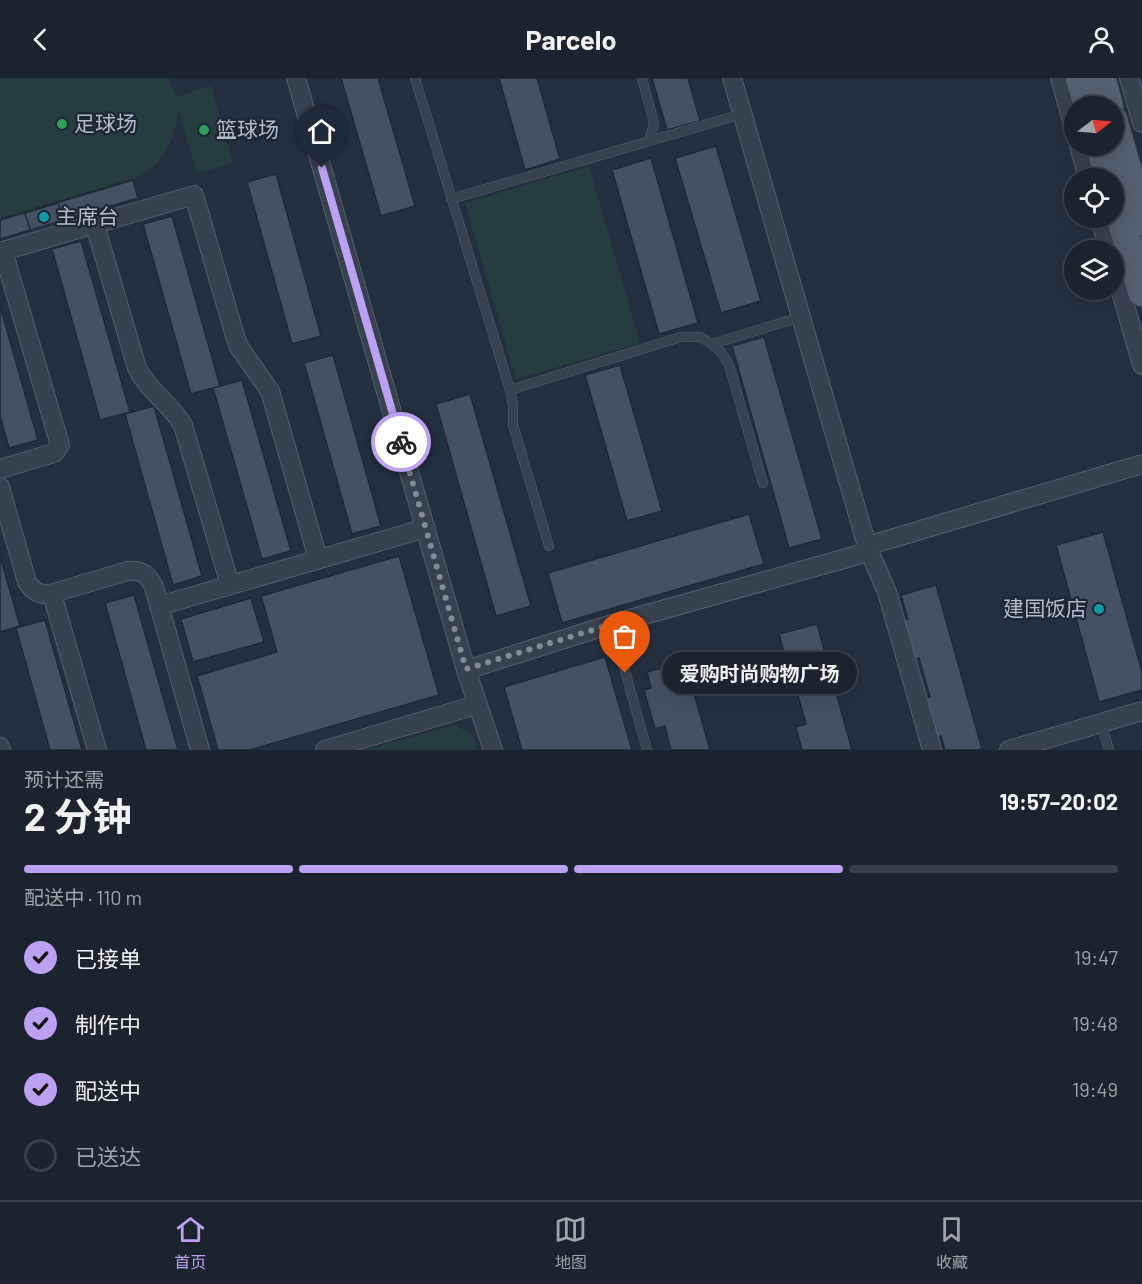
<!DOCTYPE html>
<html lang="zh">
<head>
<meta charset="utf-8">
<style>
	:root { --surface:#1b232e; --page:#282f3a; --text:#f1f3f6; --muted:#a0a4aa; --line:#39404a; --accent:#bca0f2 }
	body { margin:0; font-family:Barlow,"Noto Sans SC",sans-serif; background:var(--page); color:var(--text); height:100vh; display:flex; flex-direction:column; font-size:22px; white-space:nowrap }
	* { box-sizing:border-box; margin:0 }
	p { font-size:20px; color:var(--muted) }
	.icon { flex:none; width:33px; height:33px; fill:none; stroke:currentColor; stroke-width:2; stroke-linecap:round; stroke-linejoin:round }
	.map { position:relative; height:672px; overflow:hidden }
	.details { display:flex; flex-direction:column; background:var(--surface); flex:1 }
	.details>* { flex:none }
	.needle { width:39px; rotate:74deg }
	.controls { position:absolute; left:1064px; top:18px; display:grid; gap:12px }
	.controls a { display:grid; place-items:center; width:60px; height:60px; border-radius:50%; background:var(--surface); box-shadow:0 6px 24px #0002,0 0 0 2px var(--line); font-size:30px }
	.pin { position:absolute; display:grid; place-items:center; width:51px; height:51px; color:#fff; margin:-62px -26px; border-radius:50% 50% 50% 0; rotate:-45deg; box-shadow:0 0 6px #0007 }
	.pin .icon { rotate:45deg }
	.courier { position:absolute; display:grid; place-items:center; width:60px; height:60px; margin:-30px; border:4px solid #bca0f2; border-radius:50%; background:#fff; color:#222; box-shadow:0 2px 8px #0007 }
	.bubble { position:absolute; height:42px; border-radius:21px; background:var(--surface); box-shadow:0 6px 24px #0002,0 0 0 2px var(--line); font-size:20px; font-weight:700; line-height:42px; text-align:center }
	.overview em { font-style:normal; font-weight:700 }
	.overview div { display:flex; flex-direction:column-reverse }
	.overview { display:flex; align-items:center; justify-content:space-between; height:102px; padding:0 24px }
	h1 { font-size:39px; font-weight:700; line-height:45px }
	.bar { display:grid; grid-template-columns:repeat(4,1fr); gap:9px 6px; align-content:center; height:72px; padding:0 24px }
	.bar i { height:8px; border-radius:4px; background:var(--line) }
	.bar .selected { background:var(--accent) }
	.bar p { grid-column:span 4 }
	ol { padding:0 24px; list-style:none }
	li { display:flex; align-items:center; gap:18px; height:66px }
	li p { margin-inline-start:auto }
	li .icon { padding:6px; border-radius:50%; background:var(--accent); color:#111; stroke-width:4 }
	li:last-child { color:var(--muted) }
	li i { width:33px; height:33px; border:3px solid var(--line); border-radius:50% }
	header { display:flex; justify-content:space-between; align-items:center; height:78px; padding:0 24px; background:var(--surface); font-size:27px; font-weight:700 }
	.menu { display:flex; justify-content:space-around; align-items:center; height:84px; border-top:2px solid var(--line); background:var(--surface); font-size:16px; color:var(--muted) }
	.menu a { display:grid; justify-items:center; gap:3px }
	.menu .selected { color:var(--accent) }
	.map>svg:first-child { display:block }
</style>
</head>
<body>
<header><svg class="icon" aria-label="back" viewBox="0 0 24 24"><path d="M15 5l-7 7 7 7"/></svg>Parcelo<svg class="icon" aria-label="person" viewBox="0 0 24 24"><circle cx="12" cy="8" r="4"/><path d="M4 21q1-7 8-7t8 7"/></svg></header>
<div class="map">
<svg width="1142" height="672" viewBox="0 0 1142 672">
	<rect width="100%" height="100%" fill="#242f3e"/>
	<!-- green -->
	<path fill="#263c3f" d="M0 0H169L176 19 211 8 233 85 197 95 178 30C176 60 166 85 138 99L0 140Z
		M589 88 640 265 516 301 465 125Z
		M454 647 473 656 477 672H366Z"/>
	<!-- building -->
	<path fill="#455162" stroke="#1f2835" stroke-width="1.5" d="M341 0H378L415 128 381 138Z
		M499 0H537L560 81 525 92Z
		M652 0H688L700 43 667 52Z
		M716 68 761 223 721 235 675 80Z
		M651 80 698 245 659 256 612 92Z
		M276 96 321 258 292 266 247 104Z
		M133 102 138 120 0 161V142Z
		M58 125 64 144 31 154 25 135Z
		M172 138 220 308 191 316 143 146Z
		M81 163 130 334 100 342 52 171Z
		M0 228 38 362 9 370 0 338Z
		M764 259 822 461 789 470 732 268Z
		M333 277 381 448 352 456 304 285Z
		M620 287 662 433 627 443 585 297Z
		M242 302 291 473 262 481 213 310Z
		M470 316 531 528 496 538 436 326Z
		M154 328 202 498 173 507 125 336Z
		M749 436 764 486 562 545 548 495Z
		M1103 454 1142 594V612L1099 624 1056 467Z
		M0 478 20 548 0 554Z
		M399 478 439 617 250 672H218L197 598 277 574 261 518Z
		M936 507 982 671 977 672H945L941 658 932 661 921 621 930 619 919 580 910 583 899 543 908 541 901 517Z
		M134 517 178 672H146L105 525Z
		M251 520 264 564 193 584 181 541Z
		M45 542 82 672H50L16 550Z
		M817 546 852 672H802L796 649 806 646 796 611 787 613 776 574 783 572 779 556Z
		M605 579 632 672H522L504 609Z
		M685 583 710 672H671L665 648 655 651 644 612 651 610 647 594Z"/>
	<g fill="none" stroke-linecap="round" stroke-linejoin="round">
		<defs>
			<path id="lane" d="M415 0 510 312 681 259H700L712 266 801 239
				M642 0 654 45 649 63
				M451 121 742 36
				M712 266 721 274 729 287 763 405
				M510 312 513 327V347L549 468
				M612 546 647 672
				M1101 645 1109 672"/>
			<path id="street" d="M296 0 466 592 493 672
				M732 0 867 468 887 514 932 672
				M1060 0 1074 50
				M1129 0 1142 45
				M1079 68 1088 100
				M1100 140 1109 172
				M95 147 137 290C148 313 171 326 183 347L230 507
				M0 174 194 117 235 258 239 269 270 313 318 481
				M1113 186 1142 287
				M0 391 54 375 60 367 3 173
				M0 409 27 504C33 513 39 517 50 516L128 493C142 491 148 497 154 509L200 672
				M50 516 54 523 97 672
				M159 528 426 450
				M466 592 612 546 861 476 867 468 1142 386
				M0 669 1 672
				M325 672 476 627
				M1009 672 1142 633"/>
			<path id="primary" d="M1080 0 1088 28
				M1101 0 1109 28
				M1113 42 1142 143
				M1100 68 1109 100
				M1114 116 1142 214"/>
		</defs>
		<!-- lane casing -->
		<use href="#lane" stroke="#565f6c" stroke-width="10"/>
		<!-- street casing -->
		<use href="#street" stroke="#565f6c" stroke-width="20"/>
		<!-- primary casing -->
		<use href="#primary" stroke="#414a57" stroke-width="30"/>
		<!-- lane -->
		<use href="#lane" stroke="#38414e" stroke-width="9"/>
		<!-- street -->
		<use href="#street" stroke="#38414e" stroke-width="18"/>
		<!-- primary -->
		<use href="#primary" stroke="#56606e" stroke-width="28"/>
	</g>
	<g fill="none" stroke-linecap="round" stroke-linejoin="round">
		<!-- done -->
		<path stroke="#828b98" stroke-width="6" stroke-dasharray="0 10.8" d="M401 364 466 591 612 546 625 595"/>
		<!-- route -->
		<path stroke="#bca0f2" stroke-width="8" d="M322 90 401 364"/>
	</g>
	<!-- markers -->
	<g fill="#2e9e5b" stroke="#1d2633" stroke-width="2">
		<circle cx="62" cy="46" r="6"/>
		<circle cx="204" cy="52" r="6"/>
	</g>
	<g fill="#0f9aa8" stroke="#1d2633" stroke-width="2">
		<circle cx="44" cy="139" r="6"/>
		<circle cx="1099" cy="531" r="6"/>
	</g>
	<g text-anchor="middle" stroke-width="4.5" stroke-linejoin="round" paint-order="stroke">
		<!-- poi labels -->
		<g font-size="21" fill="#b4bcc9" stroke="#1d2633" text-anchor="start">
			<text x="74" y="53">足球场</text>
			<text x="216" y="59">篮球场</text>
			<text x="56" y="146">主席台</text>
			<text x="1087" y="538" text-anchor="end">建国饭店</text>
		</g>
	</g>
</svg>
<div class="controls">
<a><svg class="needle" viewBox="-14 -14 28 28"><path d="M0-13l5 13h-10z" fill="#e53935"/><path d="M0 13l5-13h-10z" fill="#a0a4aa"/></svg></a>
<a><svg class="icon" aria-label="locate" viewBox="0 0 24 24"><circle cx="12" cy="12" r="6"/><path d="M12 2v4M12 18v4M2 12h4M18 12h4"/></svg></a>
<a><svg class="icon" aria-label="layers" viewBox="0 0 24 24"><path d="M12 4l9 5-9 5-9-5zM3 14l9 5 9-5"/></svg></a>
</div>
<div class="pin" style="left:625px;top:595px;background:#ea580c"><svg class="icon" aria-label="bag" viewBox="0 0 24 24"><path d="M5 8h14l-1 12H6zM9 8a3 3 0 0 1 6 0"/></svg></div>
<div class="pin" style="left:322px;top:90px;background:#1f2937"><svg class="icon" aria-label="home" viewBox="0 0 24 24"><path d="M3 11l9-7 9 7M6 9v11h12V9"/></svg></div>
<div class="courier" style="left:401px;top:364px"><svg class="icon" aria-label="bike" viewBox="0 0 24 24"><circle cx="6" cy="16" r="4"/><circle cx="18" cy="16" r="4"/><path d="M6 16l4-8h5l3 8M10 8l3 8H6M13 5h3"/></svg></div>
<div class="bubble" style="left:662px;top:574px;width:195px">爱购时尚购物广场</div>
</div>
<section class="details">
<div class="overview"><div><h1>2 分钟</h1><p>预计还需</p></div><em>19:57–20:02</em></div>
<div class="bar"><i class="selected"></i><i class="selected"></i><i class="selected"></i><i></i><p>配送中 · 110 m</p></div>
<ol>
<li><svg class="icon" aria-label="check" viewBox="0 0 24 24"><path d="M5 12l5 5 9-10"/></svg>已接单<p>19:47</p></li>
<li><svg class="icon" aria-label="check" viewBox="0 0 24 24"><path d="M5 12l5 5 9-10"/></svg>制作中<p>19:48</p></li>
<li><svg class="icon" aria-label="check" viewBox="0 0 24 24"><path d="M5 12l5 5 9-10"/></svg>配送中<p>19:49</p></li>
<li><i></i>已送达</li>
</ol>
</section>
<nav class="menu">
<a class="selected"><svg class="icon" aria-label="home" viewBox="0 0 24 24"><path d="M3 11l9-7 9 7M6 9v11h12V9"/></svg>首页</a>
<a><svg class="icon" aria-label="map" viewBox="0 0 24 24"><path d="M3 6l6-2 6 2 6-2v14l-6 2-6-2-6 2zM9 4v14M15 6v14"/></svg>地图</a>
<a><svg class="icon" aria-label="saved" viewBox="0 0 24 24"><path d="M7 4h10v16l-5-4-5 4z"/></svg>收藏</a>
</nav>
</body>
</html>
